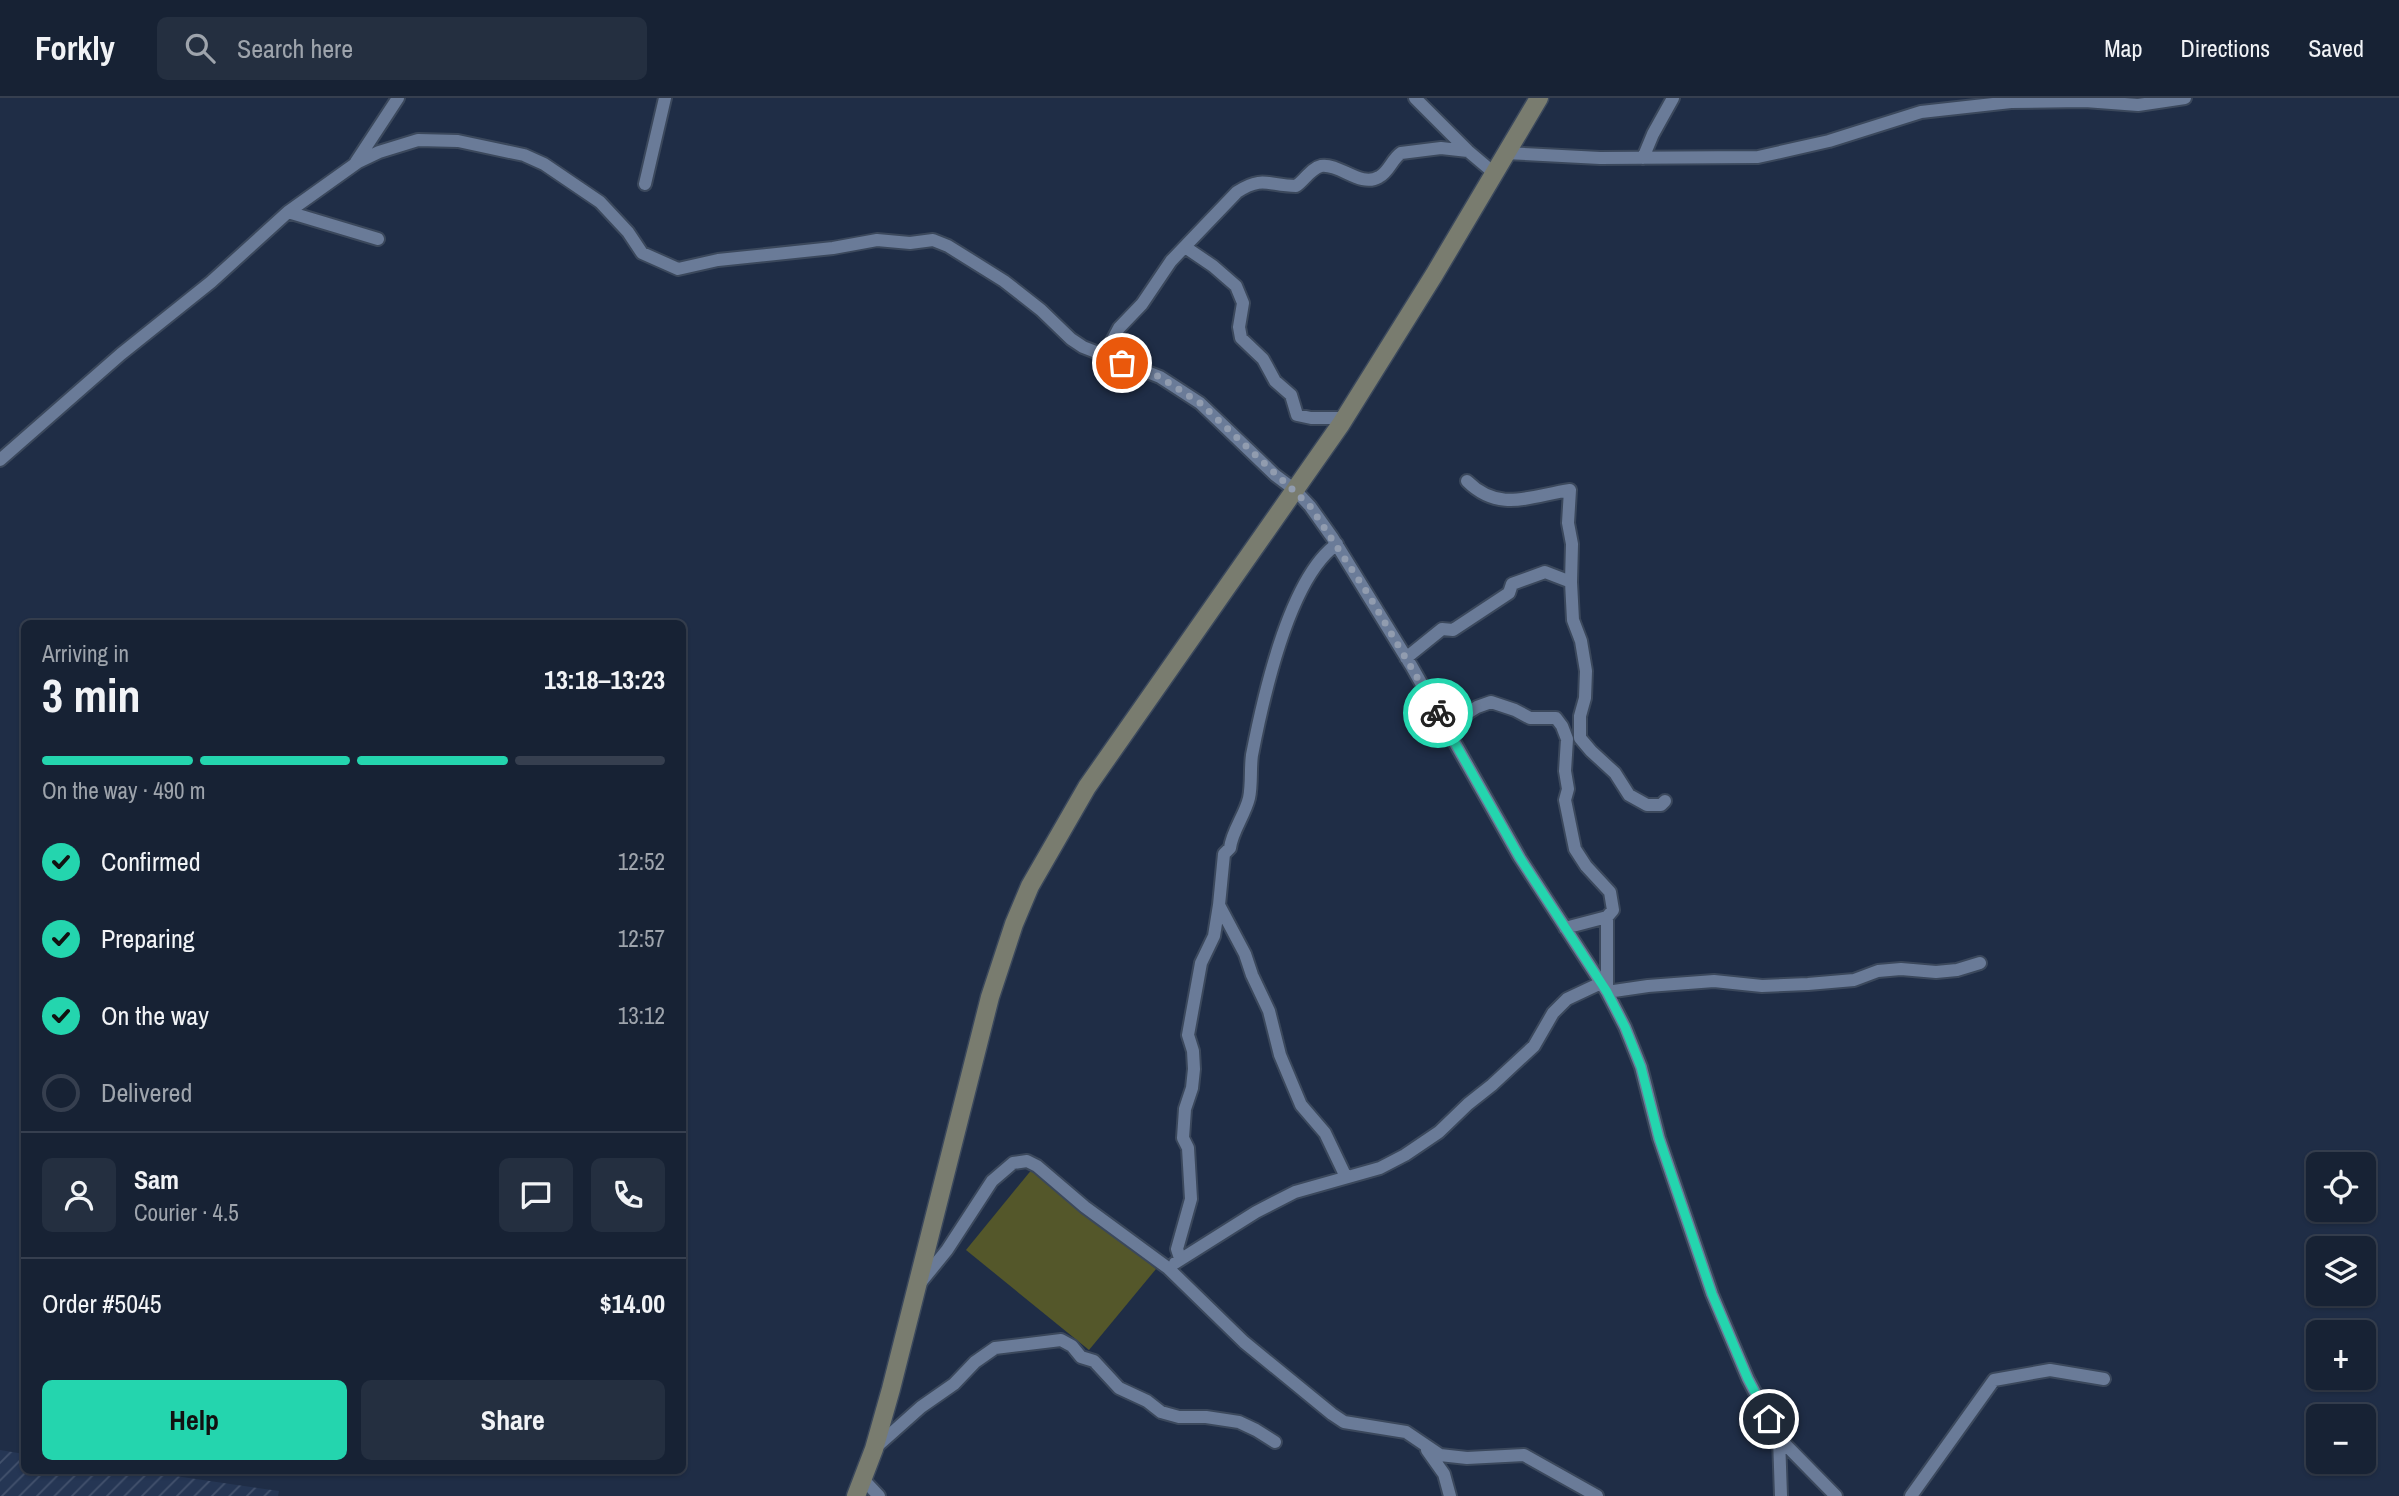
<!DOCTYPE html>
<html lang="en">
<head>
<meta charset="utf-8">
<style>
	:root { --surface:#172234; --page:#242f40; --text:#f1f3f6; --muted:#9ea4ac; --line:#363f4f; --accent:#24d5ae }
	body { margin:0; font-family:"Archivo Narrow",sans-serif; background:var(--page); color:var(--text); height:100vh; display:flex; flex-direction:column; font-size:26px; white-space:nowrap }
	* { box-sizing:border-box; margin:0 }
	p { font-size:23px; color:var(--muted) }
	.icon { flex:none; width:38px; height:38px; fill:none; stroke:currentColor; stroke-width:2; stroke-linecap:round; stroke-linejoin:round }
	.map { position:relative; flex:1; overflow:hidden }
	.panel { position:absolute; left:21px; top:522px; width:665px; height:854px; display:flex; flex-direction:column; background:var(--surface); border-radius:10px; box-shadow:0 2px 5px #0004,0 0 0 2px var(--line) }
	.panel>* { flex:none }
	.fabs { position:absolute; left:2306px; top:1054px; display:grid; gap:14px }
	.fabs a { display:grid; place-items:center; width:70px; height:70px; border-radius:10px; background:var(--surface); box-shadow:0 2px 5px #0004,0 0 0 2px var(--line); font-size:35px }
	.pin { position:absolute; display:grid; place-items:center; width:60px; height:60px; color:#fff; margin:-30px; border:4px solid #fff; border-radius:50%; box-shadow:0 2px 7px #0007 }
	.courier { position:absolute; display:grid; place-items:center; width:70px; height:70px; margin:-35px; border:5px solid #24d5ae; border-radius:50%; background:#fff; color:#222; box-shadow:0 2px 9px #0007 }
	.summary em { font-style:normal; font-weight:700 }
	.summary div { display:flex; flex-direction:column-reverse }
	.summary { display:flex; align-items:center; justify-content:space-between; height:119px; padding:0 21px }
	h1 { font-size:46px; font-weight:700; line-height:52px }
	.bar { display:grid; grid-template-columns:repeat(4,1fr); gap:10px 7px; align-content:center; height:84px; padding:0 21px }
	.bar i { height:9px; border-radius:5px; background:var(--line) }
	.bar .on { background:var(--accent) }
	.bar p { grid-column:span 4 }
	.line { display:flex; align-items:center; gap:18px; padding:0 21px; border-top:2px solid var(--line) }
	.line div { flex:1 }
	.round { display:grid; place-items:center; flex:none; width:74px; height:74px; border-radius:10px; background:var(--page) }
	ol { padding:0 21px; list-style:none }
	li { display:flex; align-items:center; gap:21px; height:77px }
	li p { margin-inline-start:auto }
	li .icon { padding:7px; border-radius:50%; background:var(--accent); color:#111; stroke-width:4 }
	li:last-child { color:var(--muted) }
	li i { width:38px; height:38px; border:4px solid var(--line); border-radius:50% }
	.button { display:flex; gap:14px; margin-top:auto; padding:14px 21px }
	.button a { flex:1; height:80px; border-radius:10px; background:var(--accent); color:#111; font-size:28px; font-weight:700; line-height:80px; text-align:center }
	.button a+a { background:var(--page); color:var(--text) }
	header { display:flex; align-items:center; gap:42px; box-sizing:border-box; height:98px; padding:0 35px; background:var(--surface); border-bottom:2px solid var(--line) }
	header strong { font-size:33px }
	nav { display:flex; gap:38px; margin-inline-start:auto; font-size:24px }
	.search { width:490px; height:63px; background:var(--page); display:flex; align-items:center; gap:18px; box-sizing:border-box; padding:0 24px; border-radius:10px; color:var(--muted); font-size:26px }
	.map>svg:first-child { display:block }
</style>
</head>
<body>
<header>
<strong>Forkly</strong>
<div class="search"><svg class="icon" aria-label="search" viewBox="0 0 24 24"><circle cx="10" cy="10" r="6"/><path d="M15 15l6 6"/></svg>Search here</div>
<nav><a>Map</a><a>Directions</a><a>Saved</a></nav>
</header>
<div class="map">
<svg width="2399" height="1398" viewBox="0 0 2399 1398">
	<defs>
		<pattern id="industrial-furrows" width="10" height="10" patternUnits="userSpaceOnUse" patternTransform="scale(1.75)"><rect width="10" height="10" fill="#253654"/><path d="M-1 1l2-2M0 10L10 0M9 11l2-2" fill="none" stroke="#43526d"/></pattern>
	</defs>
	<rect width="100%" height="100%" fill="#1f2d46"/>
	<!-- industrial -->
	<path fill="url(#industrial-furrows)" d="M0 1352 24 1356V1372H134L279 1393 278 1398H0Z"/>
	<!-- pitch -->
	<path fill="#54572a" d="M1033 1070 1156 1171 1089 1252 966 1152Z"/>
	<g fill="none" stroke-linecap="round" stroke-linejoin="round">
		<defs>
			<path id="street" d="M1415 0 1468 53 1494 75
				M1506 55 1600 60 1758 59 1829 43 1921 14 2011 4 2085 3 2138 7 2185 0
				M1643 60 1653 36 1673 0
				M356 64 398 0
				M645 86 665 0
				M288 114 378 141
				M1185 149 1213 168 1236 188 1243 205 1239 229 1241 240 1263 261 1275 283 1291 297 1297 317 1311 320H1344
				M1114 260 1110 254V247L1119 230 1142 206 1171 163 1237 94C1263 77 1269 88 1296 88 1304 83 1311 70 1321 68 1340 65 1360 90 1379 79 1389 74 1392 61 1401 55L1441 50 1468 53
				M0 362 121 256 211 184 288 114 358 64 379 54 418 42 458 43 524 57 544 66 600 104 628 134 642 155 678 171 718 162 833 150 877 142 910 145 933 142 948 148 1004 183 1041 212 1071 241 1083 249 1160 279 1200 305 1275 377 1295 392 1310 408 1332 439 1412 569 1520 760 1607 894 1625 929 1641 969 1659 1040 1712 1196 1748 1281 1779 1340 1836 1398
				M1467 383C1499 415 1530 398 1570 392L1568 425 1572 446 1571 484
				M1406 560 1442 531 1453 532 1509 495 1512 486 1545 474 1571 484 1573 522 1581 543 1586 573 1585 600 1580 618V640L1591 653 1615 675 1629 697 1647 707H1661L1665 703
				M1446 629 1477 609 1491 604 1515 612 1530 620H1556L1562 628 1567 641 1565 673 1568 691 1565 702 1575 751 1586 768 1610 794 1613 812 1607 819 1565 830
				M1219 807 1245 856 1252 877 1269 913 1280 957 1301 1007 1325 1035 1346 1079
				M1607 819V894L1648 888 1714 883 1762 888 1808 886 1854 882 1878 873 1901 871 1936 874 1957 872 1980 865
				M1180 1160 1177 1151 1191 1101 1188 1050 1183 1040 1185 1011 1192 990 1194 971 1193 953 1188 937 1201 865 1214 838 1219 807 1224 756 1230 750C1232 733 1245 717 1249 700 1252 686 1250 671 1252 657 1263 600 1289 480 1337 446
				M1175 1165 1256 1114 1295 1094 1380 1070 1405 1057 1439 1034 1468 1006 1492 987 1534 948 1553 915 1567 901 1601 885
				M921 1184 947 1152 992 1083 1013 1065 1027 1063 1037 1068 1085 1109 1168 1170 1244 1244 1332 1316 1344 1324 1406 1334 1440 1357 1467 1360 1524 1357 1597 1398
				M1779 1340 1781 1398
				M875 1350 921 1309 954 1286 975 1264 995 1250 1061 1242 1072 1248 1081 1259 1094 1263 1119 1290 1147 1303 1161 1314 1179 1319H1206L1239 1324 1256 1332 1275 1344
				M1427 1352 1444 1376 1450 1398
				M862 1380 879 1398
				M1911 1398 1994 1282 2050 1272 2104 1281"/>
			<path id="secondary" d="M856 1398 874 1351 891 1291 990 899 1014 826 1030 788 1087 689 1341 326 1434 177 1539 0"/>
		</defs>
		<!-- street casing -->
		<use href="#street" stroke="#3b485c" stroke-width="16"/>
		<!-- secondary casing -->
		<use href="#secondary" stroke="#3b485c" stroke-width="21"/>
		<!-- street -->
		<use href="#street" stroke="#6a7b98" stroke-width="12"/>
		<!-- secondary -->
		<use href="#secondary" stroke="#797c6f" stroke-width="18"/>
	</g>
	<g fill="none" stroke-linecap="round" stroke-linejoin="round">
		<!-- done -->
		<path stroke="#919caf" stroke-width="7" stroke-dasharray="0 12.6" d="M1122 265 1160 279 1200 305 1310 408 1368 496 1438 615"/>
		<!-- route -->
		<path stroke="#24d5ae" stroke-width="9" d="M1438 615 1520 760 1607 894 1625 929 1641 969 1659 1040 1712 1196 1748 1281 1769 1321"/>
	</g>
</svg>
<div class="fabs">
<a><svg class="icon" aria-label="locate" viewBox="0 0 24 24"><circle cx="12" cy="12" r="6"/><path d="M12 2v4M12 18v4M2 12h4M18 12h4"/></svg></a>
<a><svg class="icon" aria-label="layers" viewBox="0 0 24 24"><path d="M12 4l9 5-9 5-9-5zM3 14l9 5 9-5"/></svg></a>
<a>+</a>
<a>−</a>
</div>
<div class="pin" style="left:1122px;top:265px;background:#ea580c"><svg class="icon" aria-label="bag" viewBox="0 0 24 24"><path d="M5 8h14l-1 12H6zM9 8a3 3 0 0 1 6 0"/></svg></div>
<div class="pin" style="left:1769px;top:1321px;background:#1f2937"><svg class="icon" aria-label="home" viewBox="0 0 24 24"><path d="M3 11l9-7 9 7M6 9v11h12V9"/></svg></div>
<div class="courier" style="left:1438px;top:615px"><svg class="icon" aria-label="bike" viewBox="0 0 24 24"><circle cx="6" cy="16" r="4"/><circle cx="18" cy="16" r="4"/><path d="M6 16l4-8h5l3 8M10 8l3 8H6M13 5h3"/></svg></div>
<section class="panel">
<div class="summary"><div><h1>3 min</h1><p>Arriving in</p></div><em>13:18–13:23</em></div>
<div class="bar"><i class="on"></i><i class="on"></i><i class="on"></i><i></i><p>On the way · 490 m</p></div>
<ol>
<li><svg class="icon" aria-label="check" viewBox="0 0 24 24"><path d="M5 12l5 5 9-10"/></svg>Confirmed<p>12:52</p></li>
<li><svg class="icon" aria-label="check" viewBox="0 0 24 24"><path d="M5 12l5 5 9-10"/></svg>Preparing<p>12:57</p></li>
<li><svg class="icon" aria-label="check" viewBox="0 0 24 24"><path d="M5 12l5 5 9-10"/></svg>On the way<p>13:12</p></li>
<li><i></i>Delivered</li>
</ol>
<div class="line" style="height:126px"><a class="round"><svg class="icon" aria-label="person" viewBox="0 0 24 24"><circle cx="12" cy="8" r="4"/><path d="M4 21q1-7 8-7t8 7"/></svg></a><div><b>Sam</b><p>Courier · 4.5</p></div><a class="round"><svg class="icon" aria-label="chat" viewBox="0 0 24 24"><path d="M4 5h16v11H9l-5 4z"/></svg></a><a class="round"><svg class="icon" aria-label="phone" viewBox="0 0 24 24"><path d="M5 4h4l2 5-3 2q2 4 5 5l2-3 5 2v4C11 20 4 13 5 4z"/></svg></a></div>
<div class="line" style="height:91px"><div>Order #5045</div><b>$14.00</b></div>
<div class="button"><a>Help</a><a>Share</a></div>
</section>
</div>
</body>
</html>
